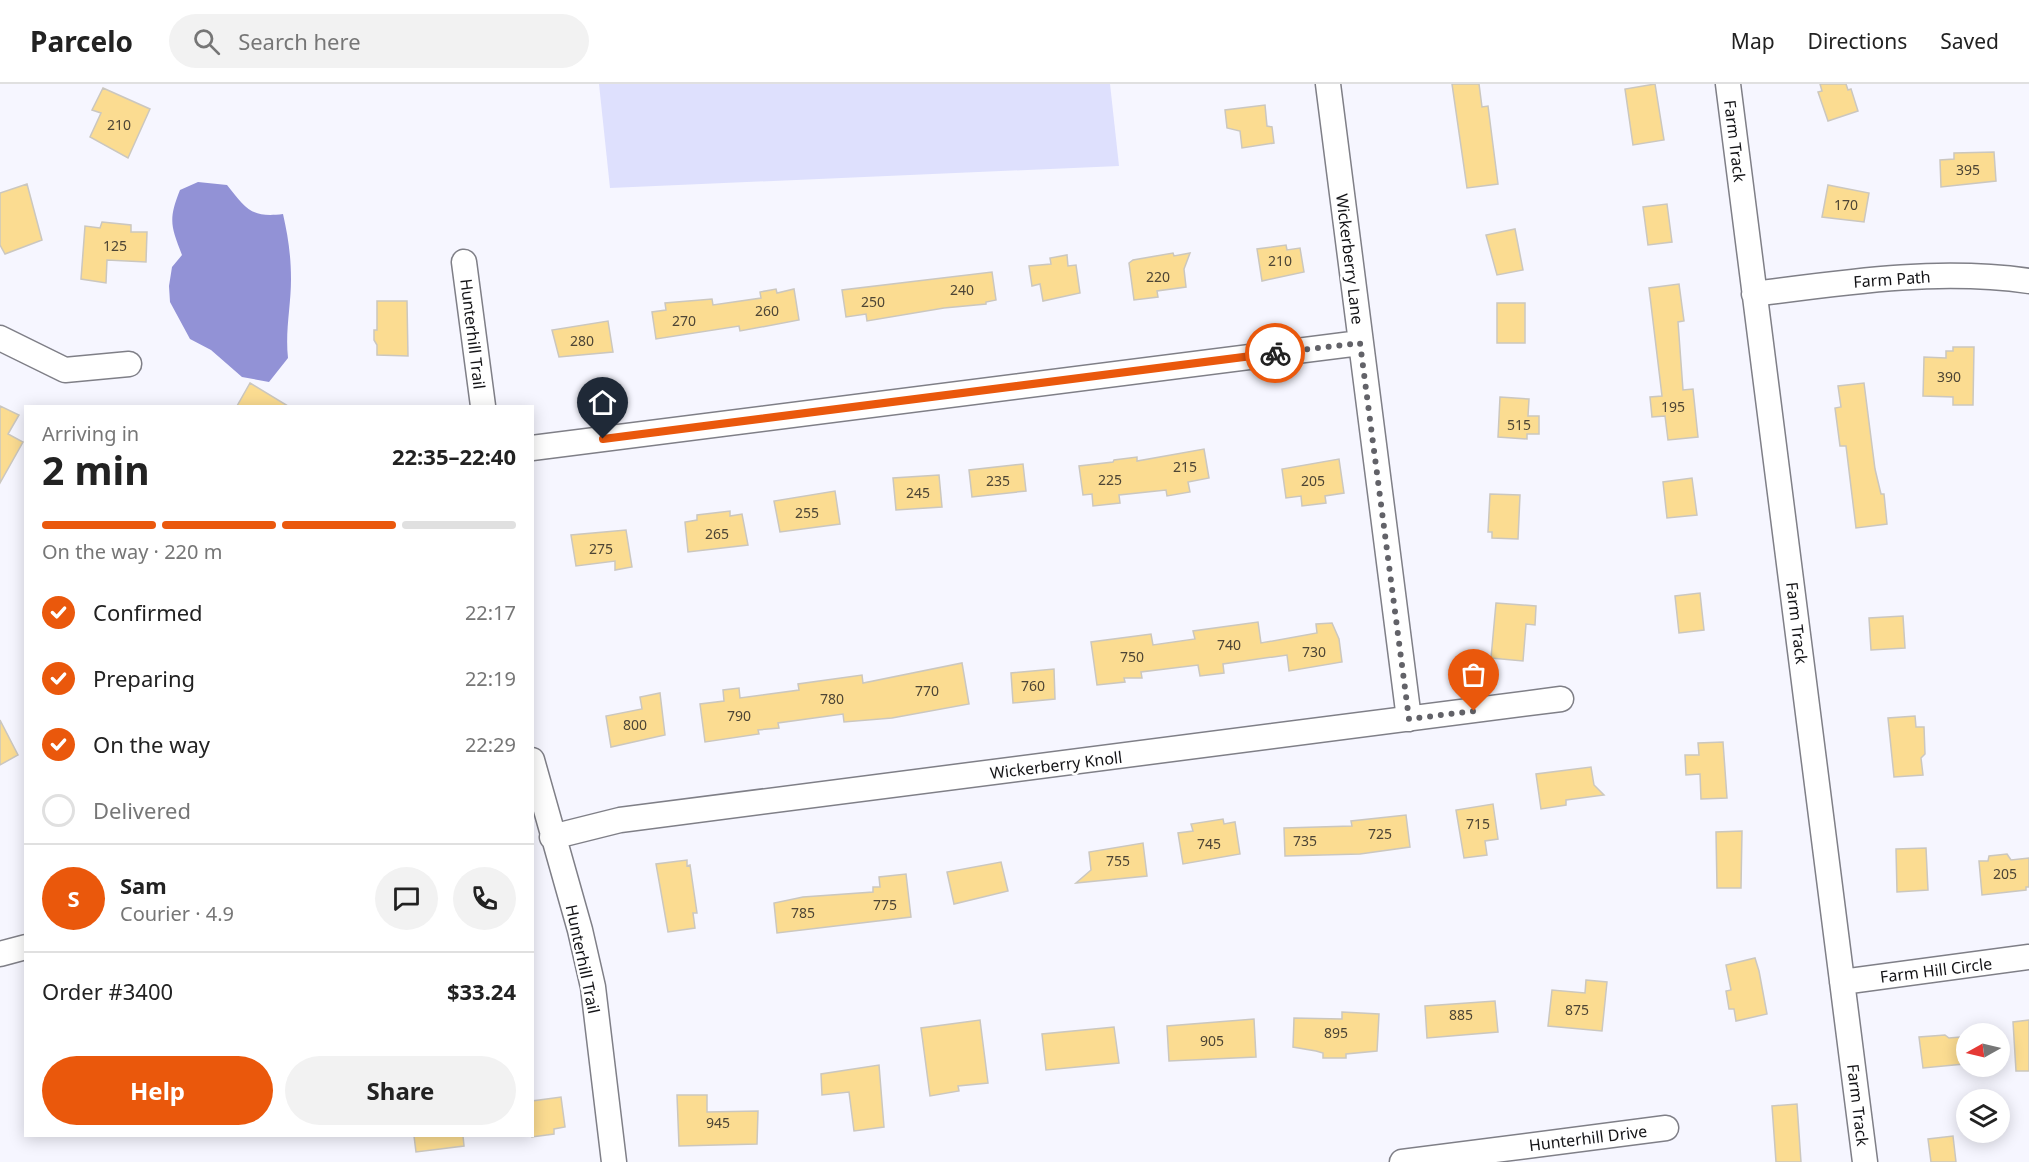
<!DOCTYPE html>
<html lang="en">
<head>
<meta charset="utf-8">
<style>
	:root { --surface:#fff; --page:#f2f2f2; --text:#222; --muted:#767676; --line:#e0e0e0; --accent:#ea580c }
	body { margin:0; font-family:"Noto Sans",sans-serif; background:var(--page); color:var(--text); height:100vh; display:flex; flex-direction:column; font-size:22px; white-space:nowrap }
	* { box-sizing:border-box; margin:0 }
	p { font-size:20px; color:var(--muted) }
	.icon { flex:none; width:33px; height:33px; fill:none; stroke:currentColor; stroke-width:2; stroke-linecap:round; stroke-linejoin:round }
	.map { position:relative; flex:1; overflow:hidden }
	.side { position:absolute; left:24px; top:321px; width:510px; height:732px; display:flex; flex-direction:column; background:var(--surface); border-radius:0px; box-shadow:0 3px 15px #0003 }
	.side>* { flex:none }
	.needle { width:39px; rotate:262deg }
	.buttons { position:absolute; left:1956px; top:939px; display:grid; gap:12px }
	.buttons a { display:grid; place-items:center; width:54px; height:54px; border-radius:50%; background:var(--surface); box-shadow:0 3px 15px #0003; font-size:30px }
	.pin { position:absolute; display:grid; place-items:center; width:51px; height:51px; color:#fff; margin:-62px -26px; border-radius:50% 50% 50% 0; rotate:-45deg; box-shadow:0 0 6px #0007 }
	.pin .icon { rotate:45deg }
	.courier { position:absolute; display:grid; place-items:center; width:60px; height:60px; margin:-30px; border:4px solid #ea580c; border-radius:50%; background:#fff; color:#222; box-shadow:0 2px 8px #0007 }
	.headline em { font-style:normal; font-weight:700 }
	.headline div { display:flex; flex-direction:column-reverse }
	.headline { display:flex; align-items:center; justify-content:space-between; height:102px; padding:0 18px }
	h1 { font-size:39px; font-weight:700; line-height:45px }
	.bar { display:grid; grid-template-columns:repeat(4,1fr); gap:9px 6px; align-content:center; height:72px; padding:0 18px }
	.bar i { height:8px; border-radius:4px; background:var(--line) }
	.bar .current { background:var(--accent) }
	.bar p { grid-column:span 4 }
	.line { display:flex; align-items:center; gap:15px; padding:0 18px; border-top:2px solid var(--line) }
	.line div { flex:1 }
	.round { display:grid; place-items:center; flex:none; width:63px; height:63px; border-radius:32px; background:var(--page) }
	ol { padding:0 18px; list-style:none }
	li { display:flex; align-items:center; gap:18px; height:66px }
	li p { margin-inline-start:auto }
	li .icon { padding:6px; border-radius:50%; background:var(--accent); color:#fff; stroke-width:4 }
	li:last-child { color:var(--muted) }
	li i { width:33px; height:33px; border:3px solid var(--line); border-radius:50% }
	.primary-button { display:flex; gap:12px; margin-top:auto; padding:12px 18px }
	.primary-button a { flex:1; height:69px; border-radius:36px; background:var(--accent); color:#fff; font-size:24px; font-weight:700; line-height:69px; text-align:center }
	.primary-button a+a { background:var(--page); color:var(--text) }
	header { display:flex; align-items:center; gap:36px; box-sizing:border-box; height:84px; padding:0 30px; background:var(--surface); border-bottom:2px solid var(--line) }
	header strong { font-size:28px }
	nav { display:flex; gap:33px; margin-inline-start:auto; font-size:21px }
	.search { width:420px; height:54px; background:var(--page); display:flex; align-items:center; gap:15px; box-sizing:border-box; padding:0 21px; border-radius:33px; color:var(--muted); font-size:22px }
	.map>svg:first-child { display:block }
</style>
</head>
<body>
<header>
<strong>Parcelo</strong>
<div class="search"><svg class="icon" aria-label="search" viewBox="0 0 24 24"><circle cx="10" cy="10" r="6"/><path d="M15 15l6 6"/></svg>Search here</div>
<nav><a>Map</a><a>Directions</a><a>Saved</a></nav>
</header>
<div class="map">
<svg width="2029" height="1078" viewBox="0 0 2029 1078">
	<rect width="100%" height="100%" fill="#f6f6ff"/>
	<!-- green -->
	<path fill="#dee0fd" d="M599 0H1110L1119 82 610 104Z"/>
	<!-- water -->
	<path fill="#9292d6" d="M198 98 227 101C246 125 251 134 283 130 288 152 291 172 291 195 291 222 285 247 288 274L269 298 242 293 211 266 190 255 170 218 169 202 172 183 182 171C171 142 168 136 180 106Z"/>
	<!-- building -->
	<path fill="#fbdc91" stroke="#cbc7bf" stroke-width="1.5" d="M1452 0H1479L1482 23 1488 22 1498 100 1467 104Z
		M1655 0 1664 56 1633 61 1625 5Z
		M1820 0H1846L1848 6 1851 5 1858 27 1828 37 1818 8 1822 7Z
		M103 4 150 25 128 74 90 53 101 29 92 26Z
		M1265 21 1267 42 1272 43 1274 59 1242 64 1240 47 1227 44 1225 26Z
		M1994 68 1996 97 1941 103 1940 76 1954 75V69Z
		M27 100 42 156 5 170 0 161V109Z
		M1828 101 1869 109 1864 138 1822 133Z
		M1667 120 1672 158 1648 161 1643 123Z
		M102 138 131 141V148H147L146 178 107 176 106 199 81 195 85 142 100 144Z
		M1515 145 1523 186 1497 191 1486 151Z
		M1286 161 1287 166 1300 164 1304 188 1262 197 1257 165Z
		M1173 169 1174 172 1190 169 1184 185 1186 203 1157 207 1158 213 1134 216 1129 179 1133 176Z
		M1067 171 1068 182 1076 181 1080 209 1043 217 1040 200 1032 202 1029 182 1051 180 1050 174Z
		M992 188 996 216 986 218V220L944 224 867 237 866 230 846 233 842 206Z
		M1679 200 1684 237 1678 238 1683 306 1693 305 1698 353 1668 356 1665 332 1652 333 1650 313 1662 312 1649 204Z
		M776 205 777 209 794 205 799 236 740 247 739 242 656 255 652 228 666 226 665 219 712 215 713 221 761 214 760 208Z
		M377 217H407L408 272 377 271V261L374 256V246H377Z
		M1497 219H1525V259H1497Z
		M608 237 613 268 559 273 552 246Z
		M1953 263H1974L1973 321H1953V313L1923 312 1924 273 1946 274V267H1953Z
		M250 299 288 322H237Z
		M1864 299 1875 385 1881 410H1884L1887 440 1856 444 1846 362H1840L1835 324 1841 323 1838 302Z
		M1500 313 1529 315 1528 332H1539V350H1527V355L1498 353Z
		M0 322 19 331 8 350 23 358 0 399Z
		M1204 365 1209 394 1188 398 1190 408 1167 412 1166 406 1119 411 1120 419 1093 422 1092 410 1083 411 1079 382 1113 378 1114 376 1137 373V377Z
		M1339 375 1344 409 1325 412 1326 419 1302 422 1301 412 1286 414 1282 385Z
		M1023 380 1026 407 972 413 969 386Z
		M939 391 942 423 896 426 893 394Z
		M1692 394 1697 431 1667 434 1663 398Z
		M835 407 840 440 780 448 774 417Z
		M1490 410 1520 411 1518 455 1492 454V448H1488Z
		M730 427V432L742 430 748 461 688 468 685 438 697 436V431Z
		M626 446 632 483 615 486V477L576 482 571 451Z
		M1700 509 1704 546 1679 549 1675 512Z
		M1496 519 1536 522 1535 541 1526 540 1523 577 1491 574Z
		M1903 532 1905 564 1871 566 1869 534Z
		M1258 538 1261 559 1317 549 1316 540 1332 539 1339 555 1342 578 1289 587 1287 571 1223 580 1224 589 1200 592 1198 581 1141 588 1142 594H1124L1125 598 1097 601 1091 558 1151 550 1153 561 1195 555 1193 547Z
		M962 579 969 620 892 634 844 638 843 630 778 639 779 644 758 646 759 650 705 658 700 620 724 617 723 606 739 604 740 614 799 606 798 600 862 591 863 599Z
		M1054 585 1055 615 1013 619 1011 589Z
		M660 609 665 651 611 663 606 632 642 625 640 613Z
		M1915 632 1916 643H1924L1925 670 1921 674 1923 691 1894 693 1888 634Z
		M0 636 18 671 0 681Z
		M1723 658 1727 714 1701 715 1700 690 1686 691 1685 671H1699L1698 659Z
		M1591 683 1594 701 1604 711 1566 716V721L1541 725 1536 690Z
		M1493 720 1498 755 1485 757 1487 771 1464 774 1456 726Z
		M1406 731 1410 763 1360 770 1285 772 1284 744 1352 742 1351 737Z
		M1223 735 1224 740 1235 738 1240 770 1183 780 1178 749 1193 747 1191 740Z
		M1742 747 1741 804H1717L1716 748Z
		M1143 759 1147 792 1076 799 1091 786 1089 768Z
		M1926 764 1928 806 1897 808 1896 765Z
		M2007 770 2011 776 2029 774V803H2026V806L1982 811 1979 777H1988L1989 772Z
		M687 776V782L690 781 697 829H693L695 844 668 848 656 780Z
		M1001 778 1008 807 954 820 947 788Z
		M906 790 911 833 777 849 774 819 803 813 873 808V803H880L879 793Z
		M1755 874 1759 887 1767 930 1736 937 1734 925H1729L1726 907 1731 906 1726 881Z
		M1586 896 1607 898 1602 947 1548 942 1552 906 1585 909Z
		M1495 917 1498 948 1427 954 1425 922Z
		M1342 928 1379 930 1377 967 1346 970V974H1323V969L1316 967 1293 963 1294 934 1342 935Z
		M1254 935 1256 973 1169 977 1167 942Z
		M980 936 988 999 958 1002 959 1007 930 1012 921 944Z
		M2029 936V987H2016L2013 938Z
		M1114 943 1119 979 1046 986 1042 950Z
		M1945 951 1949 954 1960 953 1964 980 1923 984 1919 953Z
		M879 981 884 1043 854 1047 849 1008 822 1011 821 990Z
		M677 1011H707V1028L758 1027 757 1060 679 1062Z
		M561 1013 565 1043 554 1045V1050L532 1053V1017Z
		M1797 1020 1801 1078H1776L1772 1022Z
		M414 1052H463L464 1062 416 1068Z
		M1953 1052 1956 1078H1931L1928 1055Z"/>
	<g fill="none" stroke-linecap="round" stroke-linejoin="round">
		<defs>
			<path id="street" d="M1328 0 1409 635
				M1728 0 1865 1078
				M464 178 483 322
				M1754 210C1846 198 1937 184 2029 197
				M0 254 65 286 129 280
				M532 364 1360 259
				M532 676 580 846 593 903 614 1078
				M552 753 620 736 1561 615
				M0 870 26 863
				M1842 898 2029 873
				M1402 1078 1666 1044"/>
		</defs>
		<!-- street casing -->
		<use href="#street" stroke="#7f7f87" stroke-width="27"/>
		<!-- street -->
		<use href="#street" stroke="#fff" stroke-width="24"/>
	</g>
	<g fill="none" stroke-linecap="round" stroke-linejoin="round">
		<!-- done -->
		<path stroke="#626268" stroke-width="6" stroke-dasharray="0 10.8" d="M1275 269 1360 259 1409 635 1474 627"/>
		<!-- route -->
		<path stroke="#ea580c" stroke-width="8" d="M603 355 1275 269"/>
	</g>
	<g text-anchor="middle" stroke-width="5" stroke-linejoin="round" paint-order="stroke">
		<!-- number labels -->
		<g font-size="14" fill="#4d4535">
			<text x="119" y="46">210</text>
			<text x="1968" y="91">395</text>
			<text x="1846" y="126">170</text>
			<text x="115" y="167">125</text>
			<text x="1280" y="182">210</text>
			<text x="1158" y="198">220</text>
			<text x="962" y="211">240</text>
			<text x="873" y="223">250</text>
			<text x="767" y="232">260</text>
			<text x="684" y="242">270</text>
			<text x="582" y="262">280</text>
			<text x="1949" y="298">390</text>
			<text x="1673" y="328">195</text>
			<text x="1519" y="346">515</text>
			<text x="1185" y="388">215</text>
			<text x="1110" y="401">225</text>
			<text x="998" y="402">235</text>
			<text x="1313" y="402">205</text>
			<text x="918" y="414">245</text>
			<text x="807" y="434">255</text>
			<text x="717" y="455">265</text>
			<text x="601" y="470">275</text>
			<text x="1229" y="566">740</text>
			<text x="1314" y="573">730</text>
			<text x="1132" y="578">750</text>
			<text x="1033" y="607">760</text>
			<text x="927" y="612">770</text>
			<text x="832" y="620">780</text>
			<text x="739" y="637">790</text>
			<text x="635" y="646">800</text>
			<text x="1478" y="745">715</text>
			<text x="1380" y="755">725</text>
			<text x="1305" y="762">735</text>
			<text x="1209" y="765">745</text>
			<text x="1118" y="782">755</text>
			<text x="2005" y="795">205</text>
			<text x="885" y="826">775</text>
			<text x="803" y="834">785</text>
			<text x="1577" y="931">875</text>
			<text x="1461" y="936">885</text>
			<text x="1336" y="954">895</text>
			<text x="1212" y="962">905</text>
			<text x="718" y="1044">945</text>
		</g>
		<!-- street labels -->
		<g font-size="16" fill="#131316" stroke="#fff">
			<text transform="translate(1735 57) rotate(83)" y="6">Farm Track</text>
			<text transform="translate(1350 175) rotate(83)" y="6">Wickerberry Lane</text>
			<text transform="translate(1892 195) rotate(-4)" y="6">Farm Path</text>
			<text transform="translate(473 250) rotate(83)" y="6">Hunterhill Trail</text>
			<text transform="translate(1797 539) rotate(83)" y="6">Farm Track</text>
			<text transform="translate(1056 681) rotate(-7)" y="6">Wickerberry Knoll</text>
			<text transform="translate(583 875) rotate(78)" y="6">Hunterhill Trail</text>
			<text transform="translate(1936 886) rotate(-7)" y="6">Farm Hill Circle</text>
			<text transform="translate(1858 1021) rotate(83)" y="6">Farm Track</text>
			<text transform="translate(1588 1054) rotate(-7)" y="6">Hunterhill Drive</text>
		</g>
	</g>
</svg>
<div class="buttons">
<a><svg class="needle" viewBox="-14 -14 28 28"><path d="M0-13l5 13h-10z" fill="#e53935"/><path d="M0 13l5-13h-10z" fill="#767676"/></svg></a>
<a><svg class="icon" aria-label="layers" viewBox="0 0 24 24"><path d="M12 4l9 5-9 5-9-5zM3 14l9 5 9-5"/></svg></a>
</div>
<div class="pin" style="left:1474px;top:627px;background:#ea580c"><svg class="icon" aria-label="bag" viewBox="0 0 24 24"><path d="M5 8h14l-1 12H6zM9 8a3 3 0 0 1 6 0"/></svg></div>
<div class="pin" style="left:603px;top:355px;background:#1f2937"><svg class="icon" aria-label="home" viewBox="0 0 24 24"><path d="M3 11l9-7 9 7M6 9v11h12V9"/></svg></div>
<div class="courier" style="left:1275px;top:269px"><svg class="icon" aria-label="bike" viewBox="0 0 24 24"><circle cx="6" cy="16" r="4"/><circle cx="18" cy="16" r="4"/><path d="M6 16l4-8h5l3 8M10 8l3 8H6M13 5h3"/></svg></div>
<section class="side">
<div class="headline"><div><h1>2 min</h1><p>Arriving in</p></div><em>22:35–22:40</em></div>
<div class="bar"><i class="current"></i><i class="current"></i><i class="current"></i><i></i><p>On the way · 220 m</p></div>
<ol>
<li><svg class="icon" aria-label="check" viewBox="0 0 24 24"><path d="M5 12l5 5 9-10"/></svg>Confirmed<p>22:17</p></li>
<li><svg class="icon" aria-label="check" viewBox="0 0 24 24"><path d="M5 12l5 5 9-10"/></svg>Preparing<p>22:19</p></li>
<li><svg class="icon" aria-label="check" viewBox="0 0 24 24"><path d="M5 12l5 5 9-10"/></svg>On the way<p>22:29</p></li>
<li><i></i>Delivered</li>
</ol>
<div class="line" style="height:108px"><b class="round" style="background:var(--accent);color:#fff">S</b><div><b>Sam</b><p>Courier · 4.9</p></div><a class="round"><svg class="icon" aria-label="chat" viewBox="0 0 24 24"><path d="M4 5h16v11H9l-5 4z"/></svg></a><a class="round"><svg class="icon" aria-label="phone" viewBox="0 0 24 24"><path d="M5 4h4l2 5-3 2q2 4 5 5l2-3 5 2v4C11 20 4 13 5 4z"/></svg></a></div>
<div class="line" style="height:78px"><div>Order #3400</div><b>$33.24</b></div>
<div class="primary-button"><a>Help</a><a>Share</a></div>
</section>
</div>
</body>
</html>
